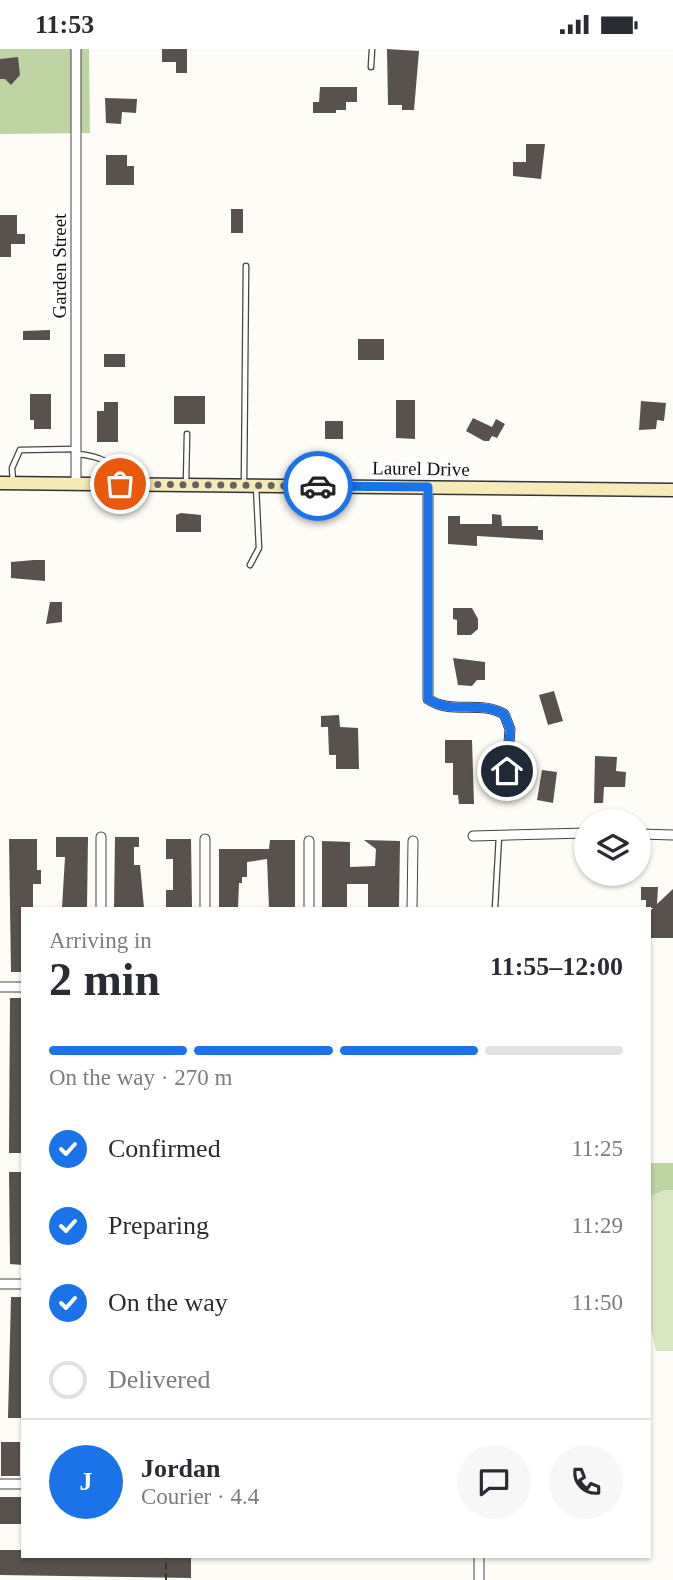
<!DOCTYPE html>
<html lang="en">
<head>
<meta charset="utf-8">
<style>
	:root { --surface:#fff; --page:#f7f7f7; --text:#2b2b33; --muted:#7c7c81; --line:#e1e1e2; --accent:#1a73e8 }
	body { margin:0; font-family:Georgia,serif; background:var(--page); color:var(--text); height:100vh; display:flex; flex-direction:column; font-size:26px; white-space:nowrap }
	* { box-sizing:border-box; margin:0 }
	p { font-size:23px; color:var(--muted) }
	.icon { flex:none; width:38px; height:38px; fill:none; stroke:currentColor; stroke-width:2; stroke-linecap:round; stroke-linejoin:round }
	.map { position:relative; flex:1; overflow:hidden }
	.sheet { position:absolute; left:21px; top:858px; width:630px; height:651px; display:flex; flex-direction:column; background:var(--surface); border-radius:0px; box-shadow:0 2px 5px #0004 }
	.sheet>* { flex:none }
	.fabs { position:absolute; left:574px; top:760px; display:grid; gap:14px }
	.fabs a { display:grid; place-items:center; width:77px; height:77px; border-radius:50%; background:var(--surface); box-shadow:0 2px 5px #0004; font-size:35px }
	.pin { position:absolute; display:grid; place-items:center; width:60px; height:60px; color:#fff; margin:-30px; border:4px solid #fff; border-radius:50%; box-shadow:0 2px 7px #0007 }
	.courier { position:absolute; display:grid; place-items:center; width:70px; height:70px; margin:-35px; border:5px solid #1a73e8; border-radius:50%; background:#fff; color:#222; box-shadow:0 2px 9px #0007 }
	.head em { font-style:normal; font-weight:700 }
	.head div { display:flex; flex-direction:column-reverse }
	.head { display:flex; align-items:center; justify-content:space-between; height:119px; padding:0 28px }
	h1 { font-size:46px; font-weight:700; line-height:52px }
	.bar { display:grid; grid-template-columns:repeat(4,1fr); gap:10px 7px; align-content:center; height:84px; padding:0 28px }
	.bar i { height:9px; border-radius:5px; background:var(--line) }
	.bar .selected { background:var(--accent) }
	.bar p { grid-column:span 4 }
	.line { display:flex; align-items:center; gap:18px; padding:0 28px; border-top:2px solid var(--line) }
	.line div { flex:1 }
	.round { display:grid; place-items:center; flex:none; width:74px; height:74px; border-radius:37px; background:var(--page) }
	ol { padding:0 28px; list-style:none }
	li { display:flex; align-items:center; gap:21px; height:77px }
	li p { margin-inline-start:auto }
	li .icon { padding:7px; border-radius:50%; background:var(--accent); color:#fff; stroke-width:4 }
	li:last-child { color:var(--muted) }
	li i { width:38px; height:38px; border:4px solid var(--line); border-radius:50% }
	.status { display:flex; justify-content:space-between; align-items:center; height:49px; padding:0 35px; background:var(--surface); direction:ltr }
	.status svg { height:19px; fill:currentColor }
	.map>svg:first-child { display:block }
</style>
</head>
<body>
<div class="status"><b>11:53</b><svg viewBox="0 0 49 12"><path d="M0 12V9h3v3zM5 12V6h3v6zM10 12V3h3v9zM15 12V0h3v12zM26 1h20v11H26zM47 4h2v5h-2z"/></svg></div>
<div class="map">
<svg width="673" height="1531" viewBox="0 0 673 1531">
	<rect width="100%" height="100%" fill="#fefcf6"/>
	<!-- green -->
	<path fill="#d8e6c2" d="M665 1141H673V1302H656L649 1270V1148Z"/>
	<!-- forest -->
	<path fill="#bed5a3" d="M0 0H89L90 84 0 85Z
		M649 1114H673V1141H665L649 1148Z"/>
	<!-- building -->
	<path fill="#58514e" d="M162 0H187V24H176V13H162Z
		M387 0 419 2 414 61H402V56H388Z
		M18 8 20 26 11 36 5 30H0V10Z
		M320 38H357V53H346V61H336V64H313V53H319Z
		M105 49 137 50 136 64 122 63 121 75 106 74Z
		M526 95H545L541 130 513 127V113H526Z
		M106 106H127V117H134V136H106Z
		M231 160H243V184H231Z
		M0 166H17V185H25V195H11V208H0Z
		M50 281V291H23V282Z
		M358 290H384V311H358Z
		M104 305H125V318H104Z
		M30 345H51V380H34V371H30Z
		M174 347H205V375H174Z
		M396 351H415V390L396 389Z
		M641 352 666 354 664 372 657 371 656 380 639 381Z
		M104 353H118V393H97V362H104Z
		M473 369 492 378 496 370 505 375 497 389 492 387 489 392H484L466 382Z
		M325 372H343V390H325Z
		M181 464 201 466V483H176V466Z
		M492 465 501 466 502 477H538V481H543V491L477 487V497L448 495V467H460V475H492Z
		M34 511H45V532L11 529V513Z
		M50 553H62V573L46 575Z
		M453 559H472L478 570V580L471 586H457V571L453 570Z
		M453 609 485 613V631H477L472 637 458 636Z
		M554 642 563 672 548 676 539 646Z
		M339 666 340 678 358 679 359 720H336V706H329L328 678H321V667Z
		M445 691H472L474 755H459L458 746H453V714H445Z
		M595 707 617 708 616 722 626 723 625 738H604L603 754H594Z
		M542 721 557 723 553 754 537 751Z
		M56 788H88L87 859H62L65 808H56Z
		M115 788H139V798H134V816H140L144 859H114Z
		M9 790H37V821H41V835H33V859H23V923H11Z
		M166 790H191L192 859H166V841H173V810H166Z
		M270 791H295V859H269L267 810 247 813V828H242V834H239L238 859H219V800H269Z
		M364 791 400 792 399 859 368 858V835H347V859H322V792L350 793V818L375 817 376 800Z
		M641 838H658L657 855 673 840V889H649V863L653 859H646V851H641Z
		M10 949H23V1104H9Z
		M9 1123H23V1216L10 1215Z
		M11 1248H23V1369H8Z
		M1 1393H20V1427H1Z
		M0 1448H23V1475H0Z
		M0 1501H23V1507H191V1529L0 1526Z"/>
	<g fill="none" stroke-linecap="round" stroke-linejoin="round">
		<defs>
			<path id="lane" d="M371 18 372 0
				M77 405C99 407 114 412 120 434
				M13 433 12 419 20 401 75 400
				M186 435 187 385
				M244 436 246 217
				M250 516 259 499 256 437
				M495 859 499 787"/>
			<path id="street" d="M76 435V0
				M428 438V650C451 666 480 651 504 665L510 680 507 722
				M639 785 673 786
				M473 787 586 784
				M101 788V859
				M205 790V859
				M309 792V859
				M412 859 413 792
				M0 938H23
				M0 1235H23
				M0 1435H23
				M479 1507V1531"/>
			<path id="secondary" d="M0 434 673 441"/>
		</defs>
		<!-- lane casing -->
		<use href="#lane" stroke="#444" stroke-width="7"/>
		<!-- street casing -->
		<use href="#street" stroke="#444" stroke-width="11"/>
		<!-- secondary casing -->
		<use href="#secondary" stroke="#333" stroke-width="15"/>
		<!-- path -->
		<path stroke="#333" stroke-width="2" stroke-dasharray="7 3.5" stroke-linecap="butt" d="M166 1531V1507"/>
		<!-- lane -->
		<use href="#lane" stroke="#fff" stroke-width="4.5"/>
		<!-- street -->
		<use href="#street" stroke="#fff" stroke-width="9"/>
		<!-- secondary -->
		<use href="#secondary" stroke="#f6eab9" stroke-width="12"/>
	</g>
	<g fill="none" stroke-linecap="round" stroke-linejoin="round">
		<!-- done -->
		<path stroke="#646361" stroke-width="7" stroke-dasharray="0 12.6" d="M120 435 318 437"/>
		<!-- route -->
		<path stroke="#1a73e8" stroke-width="9" d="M318 437 428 438V650C451 666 480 651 504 665L510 680 507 722"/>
	</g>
	<g text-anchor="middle" stroke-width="7" stroke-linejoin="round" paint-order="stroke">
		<!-- street labels -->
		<g font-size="19" fill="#111" stroke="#fff">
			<text transform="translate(59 217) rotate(-90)" y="7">Garden Street</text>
			<text transform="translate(421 419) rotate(1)" y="7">Laurel Drive</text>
		</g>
	</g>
</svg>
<div class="fabs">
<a><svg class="icon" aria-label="layers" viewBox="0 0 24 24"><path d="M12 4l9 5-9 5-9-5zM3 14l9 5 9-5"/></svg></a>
</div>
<div class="pin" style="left:120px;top:435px;background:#ea580c"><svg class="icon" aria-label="bag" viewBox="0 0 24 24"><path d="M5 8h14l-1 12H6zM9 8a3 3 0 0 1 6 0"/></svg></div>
<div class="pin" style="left:507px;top:722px;background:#1f2937"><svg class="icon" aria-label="home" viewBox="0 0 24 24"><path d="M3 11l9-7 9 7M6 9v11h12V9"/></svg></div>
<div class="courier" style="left:318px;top:437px"><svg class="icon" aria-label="car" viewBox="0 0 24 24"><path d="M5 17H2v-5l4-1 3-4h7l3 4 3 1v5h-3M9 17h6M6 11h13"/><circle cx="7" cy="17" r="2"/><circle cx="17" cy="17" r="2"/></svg></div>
<section class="sheet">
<div class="head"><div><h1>2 min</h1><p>Arriving in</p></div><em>11:55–12:00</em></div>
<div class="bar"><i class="selected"></i><i class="selected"></i><i class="selected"></i><i></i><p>On the way · 270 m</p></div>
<ol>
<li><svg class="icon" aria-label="check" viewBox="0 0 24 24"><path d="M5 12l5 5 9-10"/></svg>Confirmed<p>11:25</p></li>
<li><svg class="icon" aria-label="check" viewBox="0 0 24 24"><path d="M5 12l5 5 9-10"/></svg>Preparing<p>11:29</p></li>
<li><svg class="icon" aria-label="check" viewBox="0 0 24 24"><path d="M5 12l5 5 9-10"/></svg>On the way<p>11:50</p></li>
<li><i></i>Delivered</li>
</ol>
<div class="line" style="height:126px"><b class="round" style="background:var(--accent);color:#fff">J</b><div><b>Jordan</b><p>Courier · 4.4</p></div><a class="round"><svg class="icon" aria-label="chat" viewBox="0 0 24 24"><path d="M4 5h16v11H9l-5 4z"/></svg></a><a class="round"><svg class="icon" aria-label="phone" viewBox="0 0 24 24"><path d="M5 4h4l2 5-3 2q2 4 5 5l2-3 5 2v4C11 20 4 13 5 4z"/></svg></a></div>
</section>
</div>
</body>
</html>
